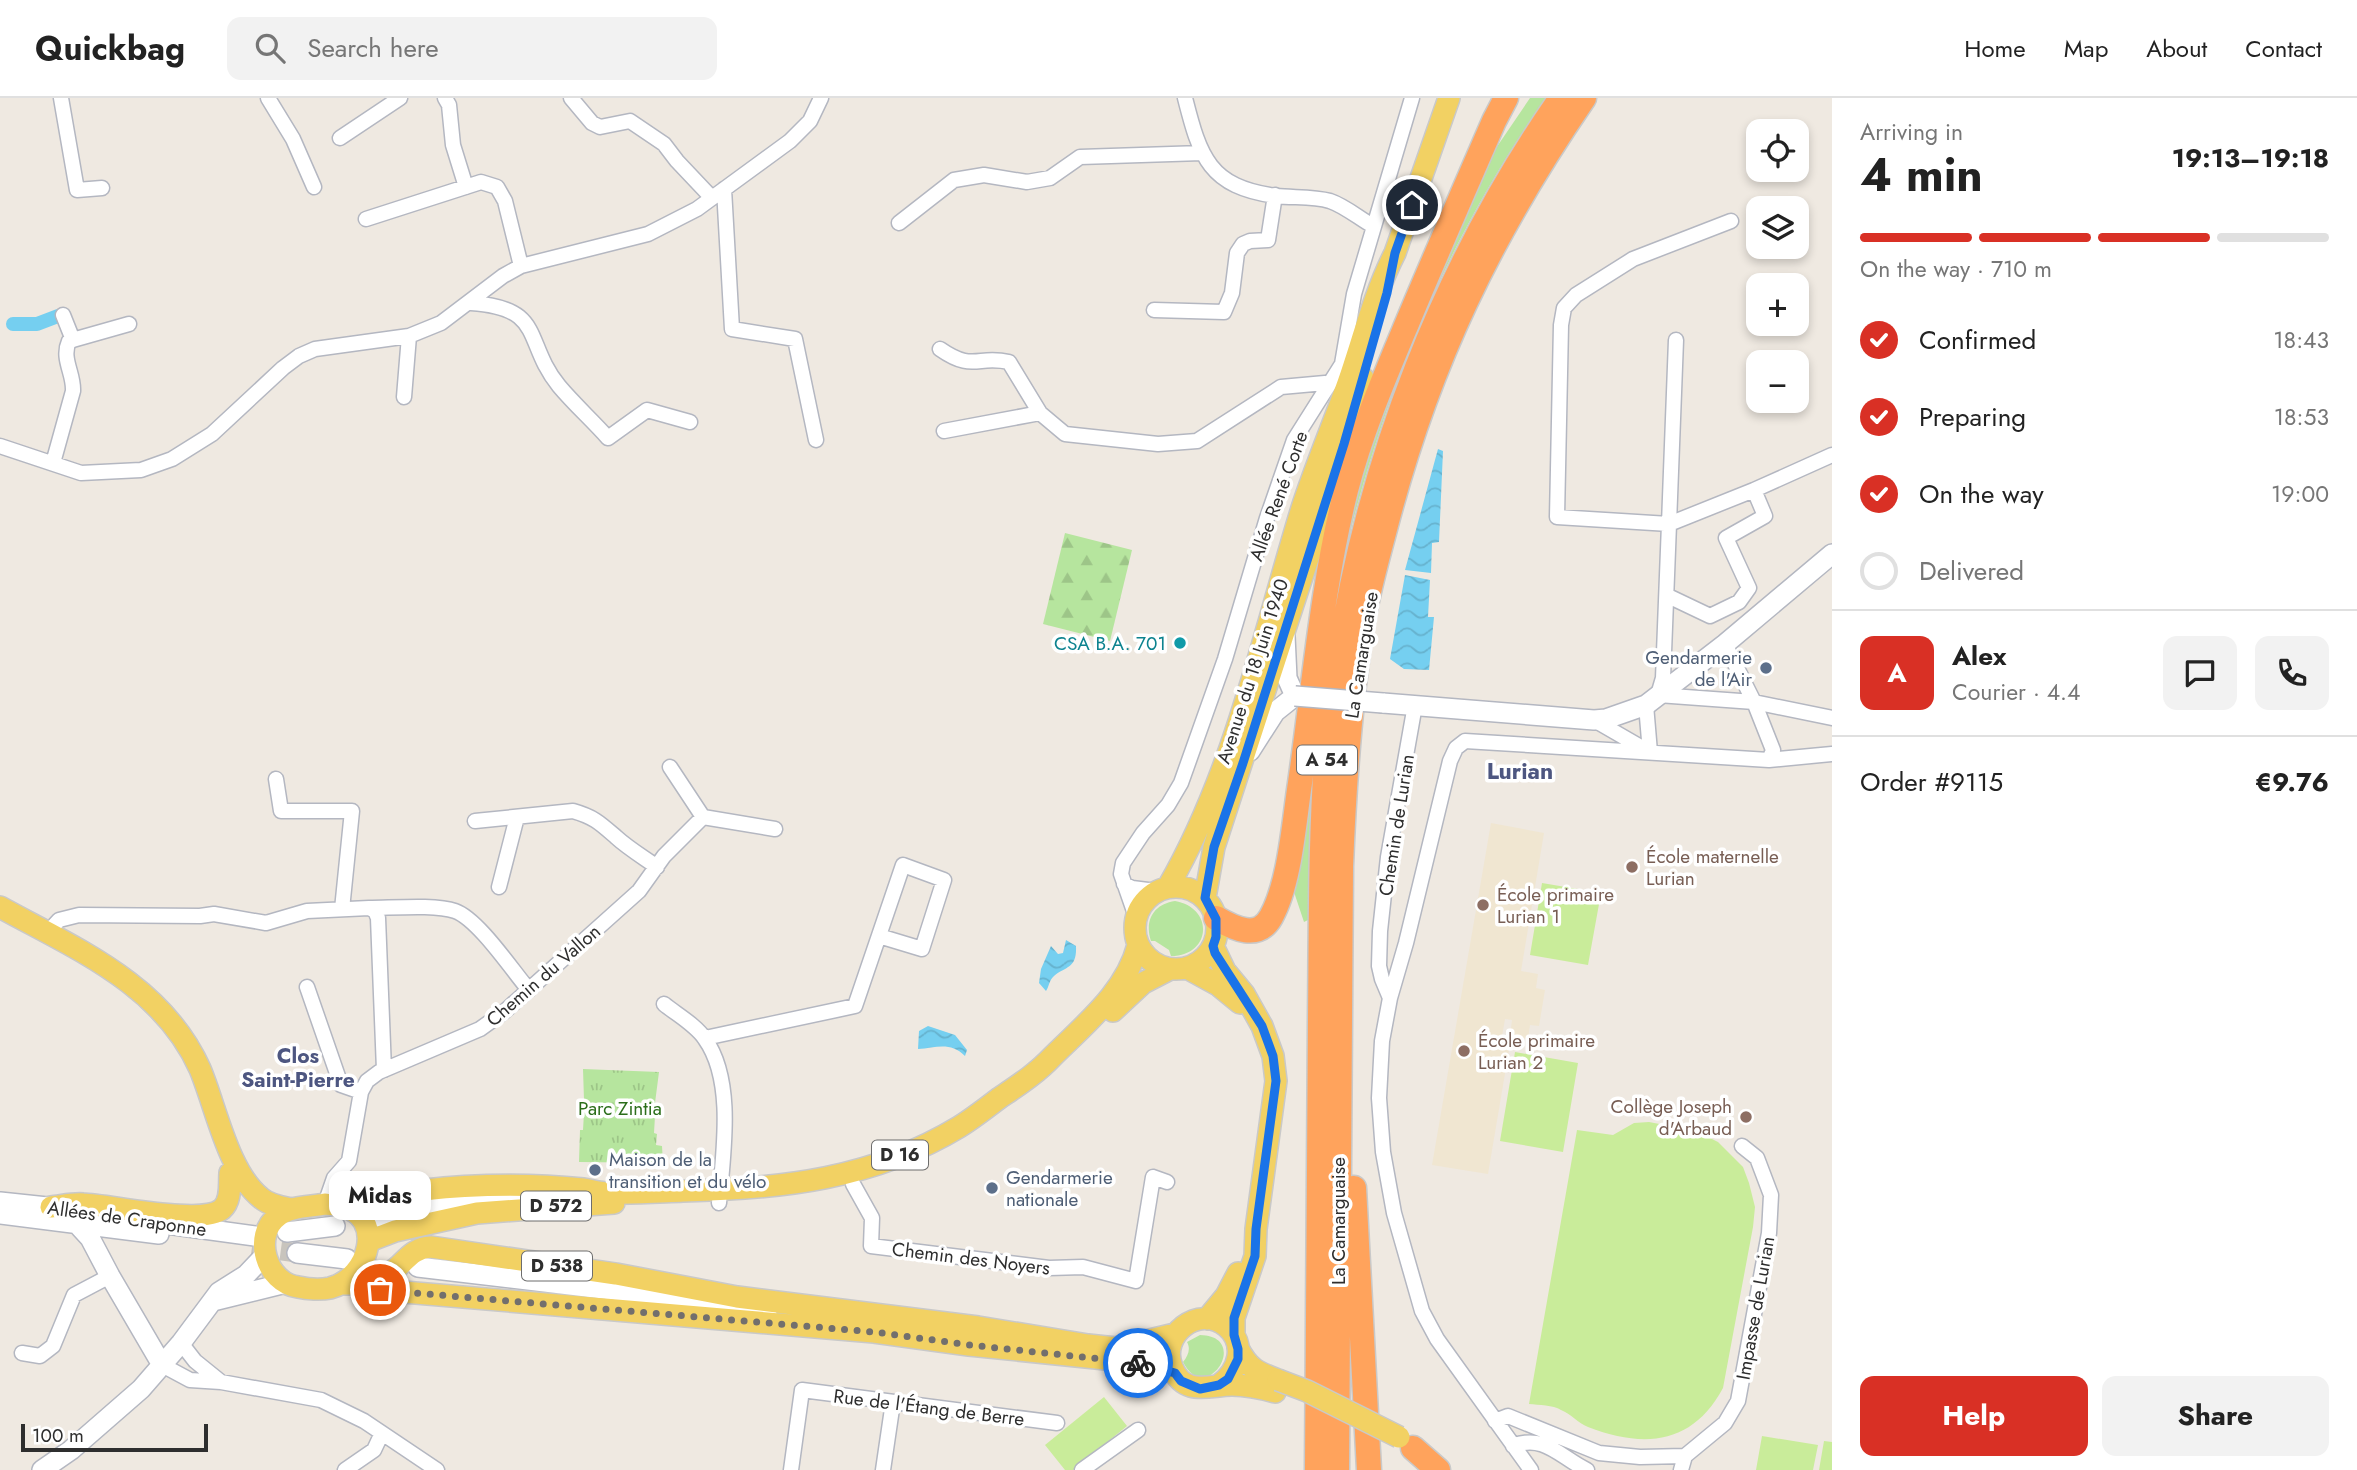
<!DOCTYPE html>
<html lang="en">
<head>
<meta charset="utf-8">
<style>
	:root { --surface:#fff; --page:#f2f2f2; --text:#222; --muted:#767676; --line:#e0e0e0; --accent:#d93025 }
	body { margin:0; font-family:Jost,sans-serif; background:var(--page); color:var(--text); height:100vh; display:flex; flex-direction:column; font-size:26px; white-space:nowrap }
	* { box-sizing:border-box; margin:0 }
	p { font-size:23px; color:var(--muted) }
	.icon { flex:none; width:38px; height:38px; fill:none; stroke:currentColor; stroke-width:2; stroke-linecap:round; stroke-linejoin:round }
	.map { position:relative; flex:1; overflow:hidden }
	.drawer { display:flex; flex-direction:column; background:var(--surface); width:525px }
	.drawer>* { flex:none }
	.controls { position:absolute; left:1746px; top:21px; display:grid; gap:14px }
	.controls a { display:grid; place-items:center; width:63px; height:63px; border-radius:14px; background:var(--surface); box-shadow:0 4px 10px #0003; font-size:35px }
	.scale { position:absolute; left:21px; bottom:18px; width:187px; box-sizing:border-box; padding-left:7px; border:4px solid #2e2e2e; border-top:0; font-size:19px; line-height:24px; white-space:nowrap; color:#2e2e2e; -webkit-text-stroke:5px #fff; paint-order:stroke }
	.pin { position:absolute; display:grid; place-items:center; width:60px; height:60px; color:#fff; margin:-30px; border:4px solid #fff; border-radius:50%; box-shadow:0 2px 7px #0007 }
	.courier { position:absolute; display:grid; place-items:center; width:70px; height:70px; margin:-35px; border:5px solid #1a73e8; border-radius:50%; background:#fff; color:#222; box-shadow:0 2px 9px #0007 }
	.bubble { position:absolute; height:49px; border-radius:14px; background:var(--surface); box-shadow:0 4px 10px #0003; font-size:23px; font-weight:700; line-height:49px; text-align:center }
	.headline em { font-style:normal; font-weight:700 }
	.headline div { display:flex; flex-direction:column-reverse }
	.headline { display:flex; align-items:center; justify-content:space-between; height:119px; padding:0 28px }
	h1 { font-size:46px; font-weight:700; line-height:52px }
	.bar { display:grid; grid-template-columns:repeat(4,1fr); gap:10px 7px; align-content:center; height:84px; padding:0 28px }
	.bar i { height:9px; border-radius:5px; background:var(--line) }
	.bar .on { background:var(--accent) }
	.bar p { grid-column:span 4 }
	.line { display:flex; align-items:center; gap:18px; padding:0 28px; border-top:2px solid var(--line) }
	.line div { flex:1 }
	.round { display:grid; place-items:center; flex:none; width:74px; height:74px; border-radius:14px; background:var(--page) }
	ol { padding:0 28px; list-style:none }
	li { display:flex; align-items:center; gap:21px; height:77px }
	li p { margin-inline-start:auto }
	li .icon { padding:7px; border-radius:50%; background:var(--accent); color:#fff; stroke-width:4 }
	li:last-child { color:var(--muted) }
	li i { width:38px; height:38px; border:4px solid var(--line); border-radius:50% }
	.button { display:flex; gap:14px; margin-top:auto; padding:14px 28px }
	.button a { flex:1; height:80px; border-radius:14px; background:var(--accent); color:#fff; font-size:28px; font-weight:700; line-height:80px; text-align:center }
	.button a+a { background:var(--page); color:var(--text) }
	header { display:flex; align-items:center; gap:42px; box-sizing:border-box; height:98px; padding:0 35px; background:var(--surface); border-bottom:2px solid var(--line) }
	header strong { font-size:33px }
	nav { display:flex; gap:38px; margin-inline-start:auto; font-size:24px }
	.search { width:490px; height:63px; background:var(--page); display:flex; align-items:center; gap:18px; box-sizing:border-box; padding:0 24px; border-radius:14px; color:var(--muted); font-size:26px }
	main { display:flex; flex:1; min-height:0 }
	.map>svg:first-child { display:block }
</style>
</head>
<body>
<header>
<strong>Quickbag</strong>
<div class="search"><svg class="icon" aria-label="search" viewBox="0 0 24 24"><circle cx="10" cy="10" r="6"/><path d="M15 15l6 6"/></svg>Search here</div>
<nav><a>Home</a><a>Map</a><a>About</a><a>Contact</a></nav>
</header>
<main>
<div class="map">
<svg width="1832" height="1372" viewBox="0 0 1832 1372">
	<defs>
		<pattern id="forest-firs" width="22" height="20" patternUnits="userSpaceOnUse" patternTransform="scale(1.75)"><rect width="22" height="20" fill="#b6e59e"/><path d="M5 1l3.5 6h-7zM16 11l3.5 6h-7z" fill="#9dc588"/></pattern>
		<pattern id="park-tufts" width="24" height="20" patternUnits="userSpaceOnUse" patternTransform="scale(1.75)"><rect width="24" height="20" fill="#b6e59e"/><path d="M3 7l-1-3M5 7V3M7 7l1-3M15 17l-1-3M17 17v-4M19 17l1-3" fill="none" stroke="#9dc588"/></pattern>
		<pattern id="water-waves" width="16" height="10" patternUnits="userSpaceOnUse" patternTransform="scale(1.75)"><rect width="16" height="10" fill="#75cff0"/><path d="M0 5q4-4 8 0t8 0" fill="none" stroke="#66b2ce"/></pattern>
	</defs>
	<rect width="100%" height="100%" fill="#efe9e1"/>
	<!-- education -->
	<path fill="#f0e6d1" d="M1491 725 1544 735 1521 873 1538 876 1536 890 1545 892 1539 928 1530 927 1528 941 1510 938 1512 922 1505 921 1501 944 1510 946 1488 1076 1432 1067Z"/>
	<!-- grass -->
	<path fill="#b6e59e" d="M1530 0H1546C1446 141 1380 303 1341 471L1361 361 1494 53Z
		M1319 615 1308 822 1304 824 1295 797 1292 776Z
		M1175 803C1215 810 1211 858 1171 858L1169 852 1155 843H1151C1144 822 1154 806 1175 803Z
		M1200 1237C1252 1238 1206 1310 1183 1264 1188 1258 1191 1251 1187 1244Z"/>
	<!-- forest -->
	<path fill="url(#forest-firs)" d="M1065 435 1132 452 1110 543 1043 526Z"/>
	<!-- park -->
	<path fill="url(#park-tufts)" d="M583 971 659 974 655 1005H660V1018H655L654 1035 657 1036 656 1047 662 1048 663 1065 579 1064 580 1032H583L584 1015 580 1014 581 1002H584Z"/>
	<!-- pitch -->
	<path fill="#c9ec9a" d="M1542 785 1601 795 1588 867 1530 857Z
		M1515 954 1578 965 1563 1054 1500 1043Z
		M1649 1024 1696 1033 1718 1044 1743 1069 1749 1085 1755 1109 1753 1129 1723 1290C1693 1346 1645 1351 1588 1329 1578 1325 1571 1316 1561 1312 1553 1307 1539 1307 1529 1306L1577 1032 1613 1037 1634 1025Z
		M1104 1299 1127 1328 1073 1372H1065L1045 1347Z
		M1762 1338 1818 1347 1813 1372H1756Z
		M1824 1343 1832 1344V1372H1819Z"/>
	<!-- water -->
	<path fill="url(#water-waves)" d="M1438 351 1443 353 1439 444 1432 445 1431 475 1405 472Z
		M1405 477 1430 482 1428 519H1434L1429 572 1404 571 1390 561Z
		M1066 842 1076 848C1077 871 1066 868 1054 878 1049 882 1049 889 1046 893L1039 885 1041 871 1051 848 1058 856 1063 855Z
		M928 928 955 937 967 952 965 958C950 943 936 950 918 951L919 933Z"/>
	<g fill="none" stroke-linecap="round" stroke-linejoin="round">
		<!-- canal -->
		<path stroke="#75cff0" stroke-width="14" d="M13 226H37L58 218"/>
		<!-- secondary-tunnel -->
		<path stroke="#c8c4bd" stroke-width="19" stroke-dasharray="19 10" stroke-linecap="butt" d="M252 1149 297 1155"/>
		<defs>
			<path id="street" d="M61 0 77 92 102 90
				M268 0 293 41 314 89
				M445 0 449 7 453 47 466 89
				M571 0 592 25 600 29 630 23 664 46 677 63 712 100
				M1185 0C1200 59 1209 89 1276 98 1294 100 1313 98 1330 103 1345 108 1360 121 1373 128
				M340 40 400 0
				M724 91 732 231 795 241 816 342
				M366 121 481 84 497 89 505 103 521 168
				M899 125 954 82 984 77 1027 84 1050 80 1080 59 1202 55
				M471 205C546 210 523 244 559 288 574 306 592 322 608 340L647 312 690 324
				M1154 212 1224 214 1232 195 1237 155 1243 146 1250 143 1268 142 1275 97
				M63 217 73 242
				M1676 242 1669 426 1557 419 1561 227 1564 210 1576 197 1633 161 1731 123
				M940 251C973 274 977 257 1009 264L1040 315
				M404 299 409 238
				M944 333 1040 315 1065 336 1158 346 1197 343 1281 289 1325 285 1328 288
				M0 348 81 375 141 372 172 361 212 336 283 270 299 258 315 251 409 238 441 225 503 178 521 168 648 136 697 111 790 43 810 23 821 0
				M1832 357 1754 392 1669 426 1663 580 1658 597 1754 604 1832 620
				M53 365 73 293C74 275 61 261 69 243L129 226
				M1668 498 1710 518 1739 504 1749 490 1726 440 1765 418 1754 392
				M1725 546 1754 604 1773 652 1769 662
				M1646 607 1650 654
				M1594 622 1646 652
				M670 669 703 719
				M276 681 281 713H352L342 811
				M475 723 573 713C594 719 600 725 616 739 628 750 643 759 657 769
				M1124 786 1132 790 1156 793
				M499 789 517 719
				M369 810C391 810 436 806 455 813 478 821 512 872 529 892
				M1136 819 1121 776 1123 765 1143 735 1168 707 1181 685 1225 561 1267 420 1294 342 1342 266 1354 196 1412 0
				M47 835 59 822 79 817 200 818 214 816 266 825 307 813 369 810 375 813 378 820 384 972
				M307 889 341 987 361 994
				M1390 900 1382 881 1379 868 1380 833 1388 759 1415 607
				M664 906C676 916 696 927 705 941 735 983 723 1056 719 1105
				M705 940 855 908 903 767 944 782 922 851 879 838
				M853 1086 872 1120 871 1148 1049 1170 1083 1169 1136 1183 1153 1079 1167 1084
				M325 1106 334 1080 349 1063 361 994 367 983 379 974 480 931 505 913 639 793 664 758 703 719 775 731
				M181 1245 195 1263 221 1284
				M22 1255 40 1258 53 1248 74 1197 110 1178
				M162 1267 190 1282 221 1284 321 1302 364 1323 437 1372
				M1495 1323 1508 1318 1599 1355 1640 1359 1685 1358
				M1513 1348C1544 1335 1561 1360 1587 1372
				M1685 1358 1725 1325 1738 1303 1769 1135 1771 1097 1757 1060 1742 1048
				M345 1372 374 1352 382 1335
				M791 1372 802 1292 1057 1325
				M883 1372 893 1304
				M1082 1372 1138 1332
				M1531 1372 1437 1241 1422 1213 1394 1115 1383 1054 1379 1000 1382 943 1390 900 1406 845 1450 663 1456 650 1465 643 1769 662 1832 656
				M1681 1372 1685 1358"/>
			<path id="secondary" d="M1285 538 1287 580 1295 598
				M1383 605 1594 622 1606 621 1646 607 1725 546 1832 456
				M1250 653 1275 614 1295 598
				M0 1104 66 1111
				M0 1116 159 1136
				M377 1119 492 1102 571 1097
				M145 1123 255 1138
				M79 1128 90 1140 110 1178 162 1267
				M287 1134 335 1128
				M297 1155 347 1161
				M418 1169 637 1195 767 1216
				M217 1202 286 1185
				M42 1372 71 1352 141 1291 181 1245 219 1194 246 1177 265 1157"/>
			<path id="primary" d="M1135 830a41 41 0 1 1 82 0a41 41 0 1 1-82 0Z
				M1168 789C1235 673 1263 537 1302 410 1316 367 1333 327 1348 285 1363 242 1374 196 1395 155L1449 0
				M1205 800 1214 749 1314 442 1363 280
				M0 809C76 851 162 886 200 971 216 1009 228 1074 261 1100 269 1107 281 1109 291 1111
				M1213 848 1225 873 1244 896 1262 928 1273 958 1276 983 1256 1131 1255 1158 1234 1220V1237
				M1187 870 1218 887 1240 905
				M1113 913 1143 885 1170 871
				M325 1106C330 1107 336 1106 341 1108 386 1118 370 1180 330 1190 321 1192 307 1191 298 1189 266 1185 252 1137 278 1118 290 1108 310 1109 325 1106Z
				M51 1109C61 1108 73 1105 83 1106 111 1107 202 1128 222 1111 232 1102 229 1086 230 1075
				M353 1113C398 1083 528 1085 583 1091 591 1092 600 1095 609 1095 633 1096 659 1094 683 1093 781 1091 873 1081 959 1029 972 1021 985 1011 998 1001 1017 988 1036 976 1052 959 1085 926 1126 894 1138 847
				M369 1143 395 1133 477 1115 614 1105
				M362 1167C401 1193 398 1150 431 1149L616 1176 737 1199 978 1229 1088 1247 1116 1250 1175 1236
				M340 1186H364L380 1192 874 1234 969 1247 1135 1264 1175 1275
				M1207 1221 1226 1198 1238 1175
				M1238 1250C1249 1271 1257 1274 1278 1282
				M1219 1287C1239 1273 1247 1246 1226 1228 1198 1206 1159 1237 1172 1269 1184 1299 1209 1287 1232 1287 1246 1287 1261 1290 1275 1294"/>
			<path id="highway" d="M1216 820C1235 831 1258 842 1271 819 1290 785 1294 724 1300 685 1314 587 1322 488 1346 392 1361 334 1385 278 1408 223 1436 156 1465 90 1494 23L1506 0
				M1354 1090 1369 1372
				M1413 1350 1438 1372
				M1317 1372C1318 1222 1319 1072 1320 922 1321 827 1320 731 1328 637 1330 613 1335 590 1338 566 1368 363 1444 168 1561 0
				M1337 1372 1341 768C1344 690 1349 612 1361 535 1366 499 1377 462 1386 427 1428 266 1490 137 1584 0"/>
		</defs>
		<!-- street casing -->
		<use href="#street" stroke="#b4b7c1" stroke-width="17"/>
		<!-- secondary casing -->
		<use href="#secondary" stroke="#b4b7c1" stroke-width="22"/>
		<!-- primary casing -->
		<use href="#primary" stroke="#c9c9c9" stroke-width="24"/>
		<!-- highway casing -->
		<use href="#highway" stroke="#c9c9c9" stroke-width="27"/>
		<!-- street -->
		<use href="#street" stroke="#fff" stroke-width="14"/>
		<!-- secondary -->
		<use href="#secondary" stroke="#fff" stroke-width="19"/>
		<!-- primary -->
		<use href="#primary" stroke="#f2d163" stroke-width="21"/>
		<!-- highway -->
		<use href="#highway" stroke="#ffa35c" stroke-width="24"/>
		<defs>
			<path id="secondary-bridge" d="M1295 598 1383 605"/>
			<path id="primary-bridge" d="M1278 1282 1307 1293 1399 1339"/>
		</defs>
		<!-- secondary-bridge casing -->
		<use href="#secondary-bridge" stroke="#b4b7c1" stroke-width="22" stroke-linecap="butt"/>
		<!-- primary-bridge casing -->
		<use href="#primary-bridge" stroke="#c9c9c9" stroke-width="24" stroke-linecap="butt"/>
		<!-- secondary-bridge -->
		<use href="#secondary-bridge" stroke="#fff" stroke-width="19"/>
		<!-- primary-bridge -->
		<use href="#primary-bridge" stroke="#f2d163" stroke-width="21"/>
	</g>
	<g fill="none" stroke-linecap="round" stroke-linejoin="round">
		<!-- done -->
		<path stroke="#726f6d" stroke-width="7" stroke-dasharray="0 12.6" d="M380 1192 874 1234 970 1247 1138 1265"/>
		<!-- route -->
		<path stroke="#1a73e8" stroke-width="9" d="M1138 1265 1175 1275 1181 1283 1200 1291 1219 1287 1228 1281 1238 1261V1251L1234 1237V1220L1255 1158 1256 1131 1276 983 1273 958 1262 928 1215 855 1213 848 1216 839V821L1205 800 1214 749 1243 665 1344 346 1387 195 1395 155 1412 107"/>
	</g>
	<!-- markers -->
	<circle fill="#0f9aa8" stroke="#fff" stroke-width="2.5" cx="1180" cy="545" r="7"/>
	<g fill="#5c6f8a" stroke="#fff" stroke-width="2.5">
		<circle cx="1766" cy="570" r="7"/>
		<circle cx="595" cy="1072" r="7"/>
		<circle cx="992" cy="1090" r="7"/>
	</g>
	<g fill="#8d6e63" stroke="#fff" stroke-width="2.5">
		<circle cx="1632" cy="769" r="7"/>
		<circle cx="1483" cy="807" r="7"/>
		<circle cx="1464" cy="953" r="7"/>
		<circle cx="1746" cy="1019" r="7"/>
	</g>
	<g text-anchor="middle" stroke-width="7" stroke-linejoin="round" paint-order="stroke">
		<!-- shield labels -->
		<g fill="#fff" stroke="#6d6d6d" stroke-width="2">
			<rect x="1297" y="647.5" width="60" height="29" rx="5"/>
			<rect x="872" y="1042.5" width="56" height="29" rx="5"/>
			<rect x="521" y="1093.5" width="70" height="29" rx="5"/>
			<rect x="522" y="1153.5" width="70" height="29" rx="5"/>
		</g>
		<g font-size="18" font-weight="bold" fill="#2e2e2e">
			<text x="1327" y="668">A 54</text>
			<text x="900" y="1063">D 16</text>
			<text x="556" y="1114">D 572</text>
			<text x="557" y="1174">D 538</text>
		</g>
		<!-- street labels -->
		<g font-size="19" fill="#2e2e2e" stroke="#fff">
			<text transform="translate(1278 398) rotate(-70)" y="7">Allée René Corte</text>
			<text transform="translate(1361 557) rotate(-81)" y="7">La Camarguaise</text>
			<text transform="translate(1252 573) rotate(-72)" y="7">Avenue du 18 Juin 1940</text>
			<text transform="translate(1396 727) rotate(-81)" y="7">Chemin de Lurian</text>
			<text transform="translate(543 877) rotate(-41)" y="7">Chemin du Vallon</text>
			<text transform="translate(127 1120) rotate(8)" y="7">Allées de Craponne</text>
			<text transform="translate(1338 1123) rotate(-90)" y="7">La Camarguaise</text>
			<text transform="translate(971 1160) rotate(7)" y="7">Chemin des Noyers</text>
			<text transform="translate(1755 1210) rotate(-80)" y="7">Impasse de Lurian</text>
			<text transform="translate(929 1309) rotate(7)" y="7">Rue de l'Étang de Berre</text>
		</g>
		<!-- culture labels -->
		<g font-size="19" fill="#0d838f" stroke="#fff" text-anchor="end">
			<text x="1166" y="552">CSA B.A. 701</text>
		</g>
		<!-- service labels -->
		<g font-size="19" fill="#4e5e75" stroke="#fff" text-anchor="start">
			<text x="1752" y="566" text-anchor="end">Gendarmerie<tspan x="1752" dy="22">de l'Air</tspan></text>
			<text x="609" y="1068">Maison de la<tspan x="609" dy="22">transition et du vélo</tspan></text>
			<text x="1006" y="1086">Gendarmerie<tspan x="1006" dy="22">nationale</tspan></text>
		</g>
		<!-- education labels -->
		<g font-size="19" fill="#785e54" stroke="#fff" text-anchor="start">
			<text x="1646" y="765">École maternelle<tspan x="1646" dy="22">Lurian</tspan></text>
			<text x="1497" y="803">École primaire<tspan x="1497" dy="22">Lurian 1</tspan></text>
			<text x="1478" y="949">École primaire<tspan x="1478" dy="22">Lurian 2</tspan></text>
			<text x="1732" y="1015" text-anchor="end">Collège Joseph<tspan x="1732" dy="22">d'Arbaud</tspan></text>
		</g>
		<!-- park labels -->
		<g font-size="19" fill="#2c6e1b" stroke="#fff">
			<text x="620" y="1017">Parc Zintia</text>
		</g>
		<!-- neighbourhood labels -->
		<g font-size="21" font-weight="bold" fill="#4d5680" stroke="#fff">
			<text x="298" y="965">Clos<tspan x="298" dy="24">Saint-Pierre</tspan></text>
		</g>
		<!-- quarter labels -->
		<g font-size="23" font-weight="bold" fill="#4d5680" stroke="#fff">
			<text x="1520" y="681">Lurian</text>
		</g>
	</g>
</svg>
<div class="controls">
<a><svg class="icon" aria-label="locate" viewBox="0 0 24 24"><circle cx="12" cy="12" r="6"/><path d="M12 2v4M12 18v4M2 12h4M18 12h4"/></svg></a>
<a><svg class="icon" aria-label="layers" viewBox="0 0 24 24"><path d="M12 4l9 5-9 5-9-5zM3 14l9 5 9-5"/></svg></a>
<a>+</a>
<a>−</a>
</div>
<div class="scale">100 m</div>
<div class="pin" style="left:380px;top:1192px;background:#ea580c"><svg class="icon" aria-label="bag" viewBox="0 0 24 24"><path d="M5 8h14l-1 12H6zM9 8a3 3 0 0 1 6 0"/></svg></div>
<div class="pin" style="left:1412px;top:107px;background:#1f2937"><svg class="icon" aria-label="home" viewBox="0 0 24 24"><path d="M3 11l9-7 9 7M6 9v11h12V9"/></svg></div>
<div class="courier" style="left:1138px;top:1265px"><svg class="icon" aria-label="bike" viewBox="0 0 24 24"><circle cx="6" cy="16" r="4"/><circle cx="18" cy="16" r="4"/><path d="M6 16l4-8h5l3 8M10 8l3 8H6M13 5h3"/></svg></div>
<div class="bubble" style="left:329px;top:1073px;width:102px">Midas</div>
</div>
<section class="drawer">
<div class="headline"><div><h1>4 min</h1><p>Arriving in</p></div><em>19:13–19:18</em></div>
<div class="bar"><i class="on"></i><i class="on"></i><i class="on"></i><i></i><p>On the way · 710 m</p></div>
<ol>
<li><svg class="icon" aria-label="check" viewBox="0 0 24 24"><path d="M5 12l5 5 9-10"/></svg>Confirmed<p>18:43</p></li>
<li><svg class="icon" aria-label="check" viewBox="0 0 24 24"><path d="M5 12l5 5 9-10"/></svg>Preparing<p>18:53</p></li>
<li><svg class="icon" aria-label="check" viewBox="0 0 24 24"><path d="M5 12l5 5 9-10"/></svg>On the way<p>19:00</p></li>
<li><i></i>Delivered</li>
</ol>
<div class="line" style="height:126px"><b class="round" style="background:var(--accent);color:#fff">A</b><div><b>Alex</b><p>Courier · 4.4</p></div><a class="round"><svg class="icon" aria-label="chat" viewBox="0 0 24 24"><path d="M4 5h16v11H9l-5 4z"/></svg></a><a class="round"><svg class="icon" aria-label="phone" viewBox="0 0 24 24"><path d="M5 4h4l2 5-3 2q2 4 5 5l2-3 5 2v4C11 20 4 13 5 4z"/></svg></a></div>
<div class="line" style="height:91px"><div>Order #9115</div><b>€9.76</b></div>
<div class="button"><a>Help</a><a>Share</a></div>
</section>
</main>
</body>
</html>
